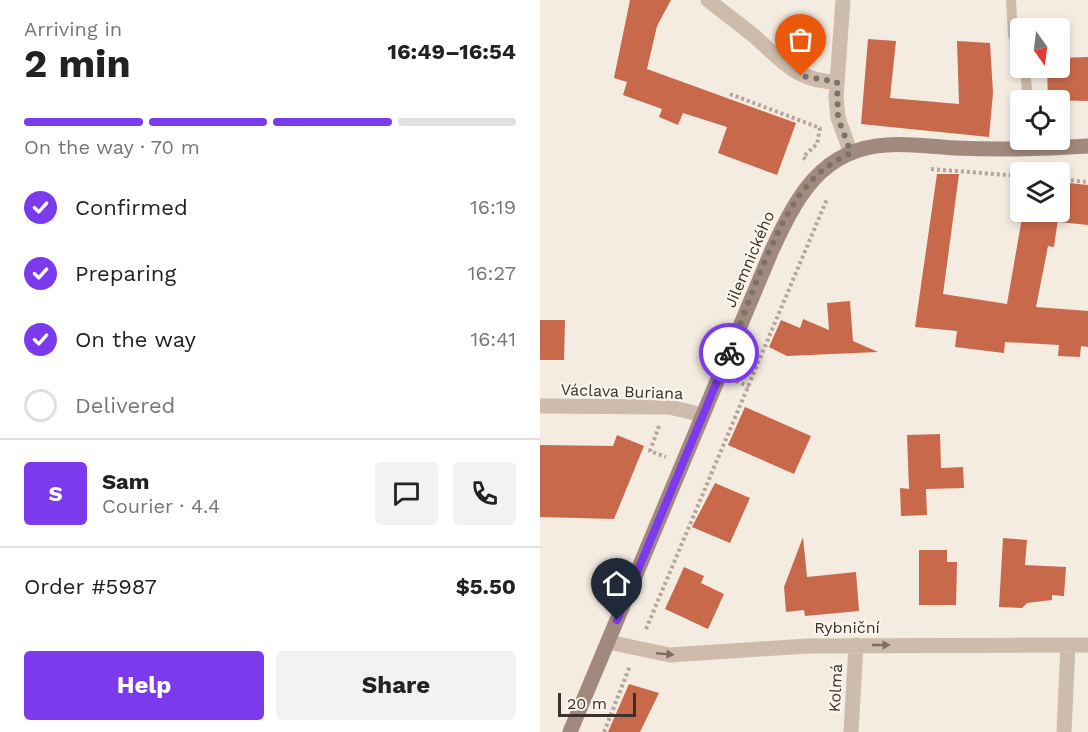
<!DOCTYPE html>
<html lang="en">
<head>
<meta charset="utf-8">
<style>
	:root { --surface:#fff; --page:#f2f2f2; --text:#222; --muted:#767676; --line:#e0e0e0; --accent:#7c3aed }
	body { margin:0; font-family:"Work Sans",sans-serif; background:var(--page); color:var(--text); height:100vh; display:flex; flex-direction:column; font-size:22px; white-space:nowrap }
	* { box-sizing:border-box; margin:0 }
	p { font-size:20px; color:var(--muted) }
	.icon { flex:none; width:33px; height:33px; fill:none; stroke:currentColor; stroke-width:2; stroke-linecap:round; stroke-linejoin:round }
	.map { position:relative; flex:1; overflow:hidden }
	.drawer { display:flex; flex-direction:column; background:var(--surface); width:540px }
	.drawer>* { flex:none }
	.needle { width:39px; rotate:166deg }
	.controls { position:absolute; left:470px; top:18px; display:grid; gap:12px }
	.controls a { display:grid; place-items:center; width:60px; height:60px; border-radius:6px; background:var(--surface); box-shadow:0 3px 9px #0003; font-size:30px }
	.scale { position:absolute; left:18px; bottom:15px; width:78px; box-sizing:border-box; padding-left:6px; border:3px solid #3b302b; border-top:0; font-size:16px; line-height:21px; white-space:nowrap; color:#3b302b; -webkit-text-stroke:4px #fbf5ee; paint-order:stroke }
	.pin { position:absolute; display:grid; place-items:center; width:51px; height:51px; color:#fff; margin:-62px -26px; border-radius:50% 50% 50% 0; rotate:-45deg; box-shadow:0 0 6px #0007 }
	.pin .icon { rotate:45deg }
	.courier { position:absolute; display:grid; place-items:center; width:60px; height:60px; margin:-30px; border:4px solid #7c3aed; border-radius:50%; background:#fff; color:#222; box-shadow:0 2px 8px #0007 }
	.headline em { font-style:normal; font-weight:700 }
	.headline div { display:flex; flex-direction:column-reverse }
	.headline { display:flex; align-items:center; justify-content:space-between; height:102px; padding:0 24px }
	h1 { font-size:39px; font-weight:700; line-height:45px }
	.bar { display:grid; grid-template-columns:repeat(4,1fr); gap:9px 6px; align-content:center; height:72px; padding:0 24px }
	.bar i { height:8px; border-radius:4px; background:var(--line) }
	.bar .on { background:var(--accent) }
	.bar p { grid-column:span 4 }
	.line { display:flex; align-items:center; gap:15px; padding:0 24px; border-top:2px solid var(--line) }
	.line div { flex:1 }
	.round { display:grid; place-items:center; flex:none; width:63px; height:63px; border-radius:6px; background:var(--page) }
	ol { padding:0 24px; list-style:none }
	li { display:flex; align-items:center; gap:18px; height:66px }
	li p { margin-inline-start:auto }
	li .icon { padding:6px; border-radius:50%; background:var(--accent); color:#fff; stroke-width:4 }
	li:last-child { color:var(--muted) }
	li i { width:33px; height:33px; border:3px solid var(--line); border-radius:50% }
	.action { display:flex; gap:12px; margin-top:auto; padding:12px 24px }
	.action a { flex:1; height:69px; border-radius:6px; background:var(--accent); color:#fff; font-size:24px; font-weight:700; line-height:69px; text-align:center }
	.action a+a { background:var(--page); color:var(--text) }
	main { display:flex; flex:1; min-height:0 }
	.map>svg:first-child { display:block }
</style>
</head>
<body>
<main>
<section class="drawer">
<div class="headline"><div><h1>2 min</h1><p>Arriving in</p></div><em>16:49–16:54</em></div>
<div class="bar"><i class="on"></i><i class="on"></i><i class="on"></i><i></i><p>On the way · 70 m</p></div>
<ol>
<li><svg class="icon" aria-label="check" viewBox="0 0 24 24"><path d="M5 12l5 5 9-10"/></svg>Confirmed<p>16:19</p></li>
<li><svg class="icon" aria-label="check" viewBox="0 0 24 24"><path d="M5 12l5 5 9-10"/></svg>Preparing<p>16:27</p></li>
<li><svg class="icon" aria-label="check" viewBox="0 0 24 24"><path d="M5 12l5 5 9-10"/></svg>On the way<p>16:41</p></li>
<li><i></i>Delivered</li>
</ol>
<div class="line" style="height:108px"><b class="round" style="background:var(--accent);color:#fff">S</b><div><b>Sam</b><p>Courier · 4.4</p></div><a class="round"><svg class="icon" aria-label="chat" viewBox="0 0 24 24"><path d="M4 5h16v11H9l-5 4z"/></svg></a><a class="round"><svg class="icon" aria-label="phone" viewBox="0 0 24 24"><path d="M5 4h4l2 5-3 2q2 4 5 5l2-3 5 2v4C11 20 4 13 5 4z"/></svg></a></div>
<div class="line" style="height:78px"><div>Order #5987</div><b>$5.50</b></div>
<div class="action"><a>Help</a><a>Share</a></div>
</section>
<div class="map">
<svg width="548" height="732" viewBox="0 0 548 732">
	<rect width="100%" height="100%" fill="#f4ebe1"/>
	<!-- building -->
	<path fill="#c8694b" d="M90 0H131L117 26 107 69 256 123 237 175 178 153 187 127 143 113 138 125 119 117 122 109 83 95 87 82 74 78Z
		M328 39 356 41 350 98 419 104 417 41 450 43 453 93 449 137 321 124Z
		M548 57V101L508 100 507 68H519V58Z
		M397 174H419L403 294 467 304 483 212H519V182L548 185V225L519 222V212L514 247 508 246 496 307 548 311V347L541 346 540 357 518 356 519 345 465 342 464 353 415 347 417 331 375 327Z
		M310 301 313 341 338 352 247 356 229 347 241 320 260 328 263 319 289 330 287 303Z
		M0 320H25L24 360H0Z
		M205 407 271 436 254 474 188 445Z
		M400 434 401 468 423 467 424 488 386 489 387 515 361 516 360 488 369 489 367 435Z
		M77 435 104 446 74 519 0 517V445L73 446Z
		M175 483 210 498 190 543 152 527Z
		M263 537 267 577 316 572 319 611 265 616 264 610 246 612 244 587Z
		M463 538 487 540 485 565 526 567 524 596 512 595V600L487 603 482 608 459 607Z
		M379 550H407V562H417L416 605H379Z
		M144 567 164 576 161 583 184 594 168 629 125 609Z
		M89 684 119 693 100 732H68Z"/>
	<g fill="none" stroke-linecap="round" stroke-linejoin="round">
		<!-- path -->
		<path stroke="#b9a596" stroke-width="4" stroke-dasharray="3 3" stroke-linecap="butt" d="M190 94 280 128 277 144 263 157 266 160
			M391 169 480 176
			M519 179 548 182
			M196 381 209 387
			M119 426 110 451 126 457
			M106 629 287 199
			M64 732 90 666"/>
		<!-- lane -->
		<path stroke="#cdbbac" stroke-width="10" d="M471 0 473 35 480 51
			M485 68 488 100"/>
		<!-- street -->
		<path stroke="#cdbbac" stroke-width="15" d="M168 0C183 12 198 23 213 35 242 60 254 81 297 82
			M303 0 296 97 298 118 311 153
			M0 406 129 407 163 415
			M68 642 130 655 267 646 548 645
			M311 732 316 645
			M524 732 528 645"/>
		<!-- secondary -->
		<path stroke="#a18a7d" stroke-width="15" d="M30 732 232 250C256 198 281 149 346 145 369 143 392 147 415 148 459 150 504 149 548 146"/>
	</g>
	<!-- one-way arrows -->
	<defs><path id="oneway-solid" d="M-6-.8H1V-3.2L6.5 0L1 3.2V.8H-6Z" transform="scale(1.5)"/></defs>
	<g fill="#7d6f65">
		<use href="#oneway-solid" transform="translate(341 645)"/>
		<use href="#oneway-solid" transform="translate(125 654) rotate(5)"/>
	</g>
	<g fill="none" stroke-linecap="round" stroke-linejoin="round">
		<!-- done -->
		<path stroke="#7c716b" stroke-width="6" stroke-dasharray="0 10.8" d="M189 353C208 306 235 222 267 186 279 171 294 161 311 153L298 118 297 82 261 76"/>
		<!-- route -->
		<path stroke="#7c3aed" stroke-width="8" d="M77 620 189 353"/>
	</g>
	<g text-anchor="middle" stroke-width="4.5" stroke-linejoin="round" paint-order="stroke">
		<!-- street labels -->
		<g font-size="16" fill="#3b302b" stroke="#fbf5ee">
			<text transform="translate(209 259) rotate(-67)" y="6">Jilemnického</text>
			<text transform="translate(82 391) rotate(2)" y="6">Václava Buriana</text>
			<text x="307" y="633">Rybniční</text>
			<text transform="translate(295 688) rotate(-87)" y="6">Kolmá</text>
		</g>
	</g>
</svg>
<div class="controls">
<a><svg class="needle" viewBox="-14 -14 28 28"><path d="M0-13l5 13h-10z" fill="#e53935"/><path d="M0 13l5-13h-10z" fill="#767676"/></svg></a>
<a><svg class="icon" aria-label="locate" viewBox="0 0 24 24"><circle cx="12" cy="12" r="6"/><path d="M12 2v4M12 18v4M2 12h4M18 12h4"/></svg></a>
<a><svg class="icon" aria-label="layers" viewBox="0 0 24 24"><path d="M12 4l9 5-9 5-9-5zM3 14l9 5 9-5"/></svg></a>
</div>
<div class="scale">20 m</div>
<div class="pin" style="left:261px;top:76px;background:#ea580c"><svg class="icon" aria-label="bag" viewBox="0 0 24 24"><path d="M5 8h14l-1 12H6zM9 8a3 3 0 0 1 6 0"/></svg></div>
<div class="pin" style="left:77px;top:620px;background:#1f2937"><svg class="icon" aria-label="home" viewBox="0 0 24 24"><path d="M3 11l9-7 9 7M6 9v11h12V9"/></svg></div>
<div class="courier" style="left:189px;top:353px"><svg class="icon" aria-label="bike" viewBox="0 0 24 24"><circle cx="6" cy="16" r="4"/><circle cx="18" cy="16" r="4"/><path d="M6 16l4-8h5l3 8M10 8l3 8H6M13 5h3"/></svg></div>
</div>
</main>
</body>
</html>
